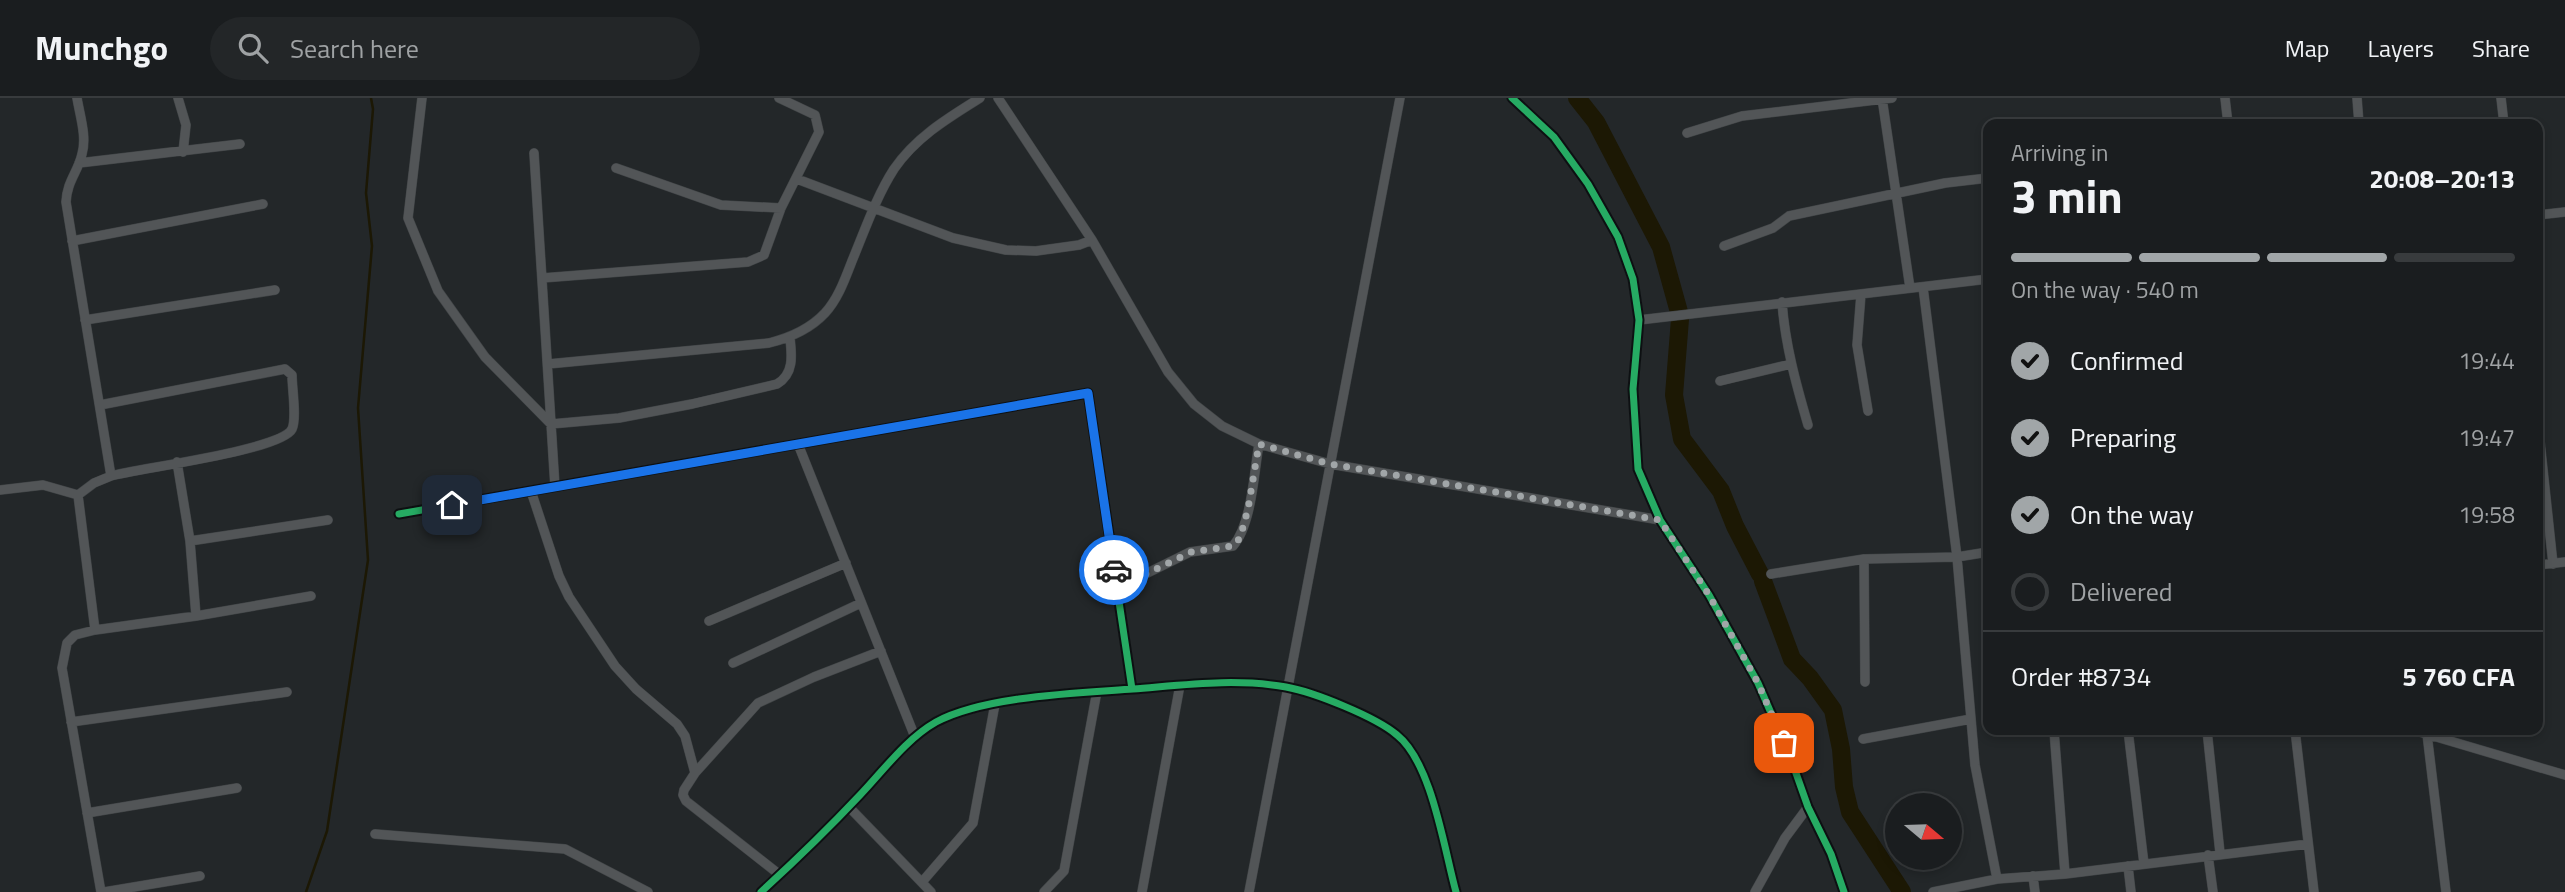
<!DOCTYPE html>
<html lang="en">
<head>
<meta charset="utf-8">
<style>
	:root { --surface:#1a1d1f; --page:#232628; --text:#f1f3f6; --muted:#9fa2a4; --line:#383b3d; --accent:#a1a6a8 }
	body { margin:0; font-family:"Titillium Web",sans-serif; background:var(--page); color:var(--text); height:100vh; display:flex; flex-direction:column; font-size:26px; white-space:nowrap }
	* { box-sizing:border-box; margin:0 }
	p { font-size:23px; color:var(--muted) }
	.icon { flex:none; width:38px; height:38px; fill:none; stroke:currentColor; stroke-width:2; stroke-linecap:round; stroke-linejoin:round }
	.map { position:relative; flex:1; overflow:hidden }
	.drawer { position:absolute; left:1983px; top:21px; width:560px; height:616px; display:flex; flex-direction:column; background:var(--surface); border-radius:14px; box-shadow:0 4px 10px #0003,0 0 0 2px var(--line) }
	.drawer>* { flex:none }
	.needle { width:46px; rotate:109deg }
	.fabs { position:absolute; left:1885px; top:695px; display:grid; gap:14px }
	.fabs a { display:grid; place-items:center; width:77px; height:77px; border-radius:50%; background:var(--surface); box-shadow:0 4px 10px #0003,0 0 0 2px var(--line); font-size:35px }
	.pin { position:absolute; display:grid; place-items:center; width:60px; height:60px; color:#fff; margin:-30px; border-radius:14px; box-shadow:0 4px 10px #0006 }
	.courier { position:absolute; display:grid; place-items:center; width:70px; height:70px; margin:-35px; border:5px solid #1a73e8; border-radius:50%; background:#fff; color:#222; box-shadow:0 2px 9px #0007 }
	.overview em { font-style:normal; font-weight:700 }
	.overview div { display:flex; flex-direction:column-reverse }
	.overview { display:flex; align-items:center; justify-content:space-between; height:119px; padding:0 28px }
	h1 { font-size:46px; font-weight:700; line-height:52px }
	.bar { display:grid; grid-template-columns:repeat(4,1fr); gap:10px 7px; align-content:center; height:84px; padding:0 28px }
	.bar i { height:9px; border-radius:5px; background:var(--line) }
	.bar .selected { background:var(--accent) }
	.bar p { grid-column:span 4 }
	.line { display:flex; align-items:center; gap:18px; padding:0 28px; border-top:2px solid var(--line) }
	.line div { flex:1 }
	ol { padding:0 28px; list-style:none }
	li { display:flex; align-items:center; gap:21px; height:77px }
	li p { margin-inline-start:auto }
	li .icon { padding:7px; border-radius:50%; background:var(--accent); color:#111; stroke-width:4 }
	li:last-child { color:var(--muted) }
	li i { width:38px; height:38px; border:4px solid var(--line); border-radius:50% }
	header { display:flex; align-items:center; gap:42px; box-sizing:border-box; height:98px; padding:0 35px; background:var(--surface); border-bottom:2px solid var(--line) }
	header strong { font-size:33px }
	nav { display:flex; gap:38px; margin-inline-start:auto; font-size:24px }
	.search { width:490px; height:63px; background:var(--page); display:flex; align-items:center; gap:18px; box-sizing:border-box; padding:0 24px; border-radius:38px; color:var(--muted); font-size:26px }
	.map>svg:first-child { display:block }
</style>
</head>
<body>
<header>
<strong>Munchgo</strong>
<div class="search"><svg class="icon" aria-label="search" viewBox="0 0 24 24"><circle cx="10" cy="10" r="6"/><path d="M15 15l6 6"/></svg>Search here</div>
<nav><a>Map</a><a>Layers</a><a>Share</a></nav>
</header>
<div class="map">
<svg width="2565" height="794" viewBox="0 0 2565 794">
	<rect width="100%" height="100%" fill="#232729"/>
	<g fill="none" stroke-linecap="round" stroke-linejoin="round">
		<!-- stream -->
		<path stroke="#1c1804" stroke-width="2.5" d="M306 794 327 733 368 462 358 310 372 148 366 95 373 11 371 0"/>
		<!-- river -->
		<path stroke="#1c1804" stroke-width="18" d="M1577 0 1596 24 1661 149 1679 214
			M1680 221 1674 297 1682 341 1721 393 1735 428 1760 476
			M1763 483 1792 561 1810 580 1833 612 1841 651 1844 689 1850 714 1902 794"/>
		<defs>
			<path id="minor" d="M77 0C80 18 87 39 82 56 78 74 67 83 66 104L111 378
				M178 0 186 27 183 54
				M422 0 408 120 438 193 485 259 551 326 619 320 692 306 777 286C794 276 792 258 790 240
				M998 0 1092 142 1168 274 1194 306 1222 328 1259 346 1330 366 1660 422
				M1512 0 1554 39 1588 86 1618 139 1633 181 1639 222 1633 291 1638 371 1660 422 1709 497 1758 585 1791 661 1808 709 1831 756 1844 794
				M1882 0 1910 190
				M2225 0 2228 26
				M2357 0 2359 26
				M2501 0 2504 26
				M1687 35 1742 18 1892 0
				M534 55 555 389
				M79 65 240 46
				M616 70 721 107 781 110
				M797 81 953 140 1006 152 1036 153 1079 147 1092 142
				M2538 117 2565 114
				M72 143 263 106
				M1724 148 1773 130 1789 118 1945 85 1988 80
				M542 180 748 164 764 157 781 110 819 34 815 17 779 0
				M1923 189 1957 459 1975 667 1997 781
				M1861 196 1857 247 1868 313
				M1782 204C1785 246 1796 286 1808 327
				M85 222 275 192
				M1639 222 1988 181
				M548 266 769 245C789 240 811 230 825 215 838 201 845 181 852 163 865 132 876 99 894 71 916 39 948 20 980 0
				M1720 283 1791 266
				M2538 325 2553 466
				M798 346 915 639
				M177 364 190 443 196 518
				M0 392 43 387 78 397
				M531 393 559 478 569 499 615 568 636 591 677 626 685 638 695 675
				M78 397 94 385 111 378C140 370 282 352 292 331 297 320 292 290 292 277L285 271 100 307
				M78 397 95 532
				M399 416 1088 295 1132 591
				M190 443 328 422
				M1864 461 1865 584
				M2538 467 2565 464
				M1771 476 1864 461 1957 459 1988 454
				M1117 490 1190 454 1233 448C1252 426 1254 374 1259 346
				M709 523 846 465
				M733 565 861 505
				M71 624 287 594
				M2054 632 2065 776
				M2128 632 2144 766
				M2207 632 2220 755
				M2295 632 2314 794
				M2413 632 2565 677
				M2427 636 2446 794
				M1863 641 1971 621
				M849 709 931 794
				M87 715 237 690
				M375 736 565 751 648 794
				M2208 757 2213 794
				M2128 768 2131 794
				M780 777 686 703 683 697 684 692 695 675 758 605 814 579 881 553
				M2033 778 2035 794
				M922 784 973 725 995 606
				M101 794 62 570 67 545 75 537 95 532 196 518 311 498
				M104 794 200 778
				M761 794C795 763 828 731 860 697 883 673 906 641 936 624 984 598 1078 595 1133 591 1184 587 1235 580 1286 589 1314 594 1376 619 1397 637 1432 665 1444 751 1456 794
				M1044 794 1064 773 1097 593
				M1142 794 1180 587
				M1249 794 1400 0
				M1755 794 1785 740 1808 709
				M1933 794 1997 781 2065 776 2308 746"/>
		</defs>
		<!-- minor casing -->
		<use href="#minor" stroke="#404446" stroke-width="10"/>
		<!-- minor -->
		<use href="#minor" stroke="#525557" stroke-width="9"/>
		<defs>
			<path id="cycleway" d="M1512 0 1554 39 1588 86 1618 139 1633 181 1639 222 1633 291 1638 371 1660 422 1709 497 1758 585 1791 661 1808 709 1831 756 1844 794
				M399 416 1088 295 1132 591
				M761 794C795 763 828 731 860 697 883 673 906 641 936 624 984 598 1078 595 1133 591 1184 587 1235 580 1286 589 1314 594 1376 619 1397 637 1432 665 1444 751 1456 794"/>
		</defs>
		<!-- cycleway casing -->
		<use href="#cycleway" stroke="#0d1012" stroke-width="11"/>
		<!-- cycleway -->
		<use href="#cycleway" stroke="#26ab63" stroke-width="7"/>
	</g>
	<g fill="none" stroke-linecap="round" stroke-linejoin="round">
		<!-- done -->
		<path stroke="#a1a6a8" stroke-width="7" stroke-dasharray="0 12.6" d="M1114 472 1117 490 1191 454 1233 448 1240 440 1248 411 1259 346 1330 366 1660 422 1709 497 1758 585 1784 645"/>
		<!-- route -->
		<path stroke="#1a73e8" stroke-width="9" d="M452 407 1088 295 1114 472"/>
	</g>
</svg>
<div class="fabs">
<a><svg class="needle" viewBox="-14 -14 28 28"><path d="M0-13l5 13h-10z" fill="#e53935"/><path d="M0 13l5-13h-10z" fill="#9fa2a4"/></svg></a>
</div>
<div class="pin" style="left:1784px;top:645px;background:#ea580c"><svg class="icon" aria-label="bag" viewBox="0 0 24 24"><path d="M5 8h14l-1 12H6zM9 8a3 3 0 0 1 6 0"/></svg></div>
<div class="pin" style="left:452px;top:407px;background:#1f2937"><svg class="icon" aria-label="home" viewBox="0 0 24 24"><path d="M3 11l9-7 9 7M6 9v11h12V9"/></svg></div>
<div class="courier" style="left:1114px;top:472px"><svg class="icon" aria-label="car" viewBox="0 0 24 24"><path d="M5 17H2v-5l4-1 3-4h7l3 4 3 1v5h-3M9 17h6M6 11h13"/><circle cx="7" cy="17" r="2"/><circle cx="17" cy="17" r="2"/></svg></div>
<section class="drawer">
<div class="overview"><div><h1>3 min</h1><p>Arriving in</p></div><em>20:08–20:13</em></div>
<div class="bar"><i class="selected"></i><i class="selected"></i><i class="selected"></i><i></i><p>On the way · 540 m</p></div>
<ol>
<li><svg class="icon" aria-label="check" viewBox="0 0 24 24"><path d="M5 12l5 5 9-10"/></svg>Confirmed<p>19:44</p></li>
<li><svg class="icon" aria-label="check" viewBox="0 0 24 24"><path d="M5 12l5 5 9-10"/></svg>Preparing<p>19:47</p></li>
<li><svg class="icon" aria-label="check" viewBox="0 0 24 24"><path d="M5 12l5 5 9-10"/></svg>On the way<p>19:58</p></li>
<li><i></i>Delivered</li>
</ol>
<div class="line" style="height:91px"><div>Order #8734</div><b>5 760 CFA</b></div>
</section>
</div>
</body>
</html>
